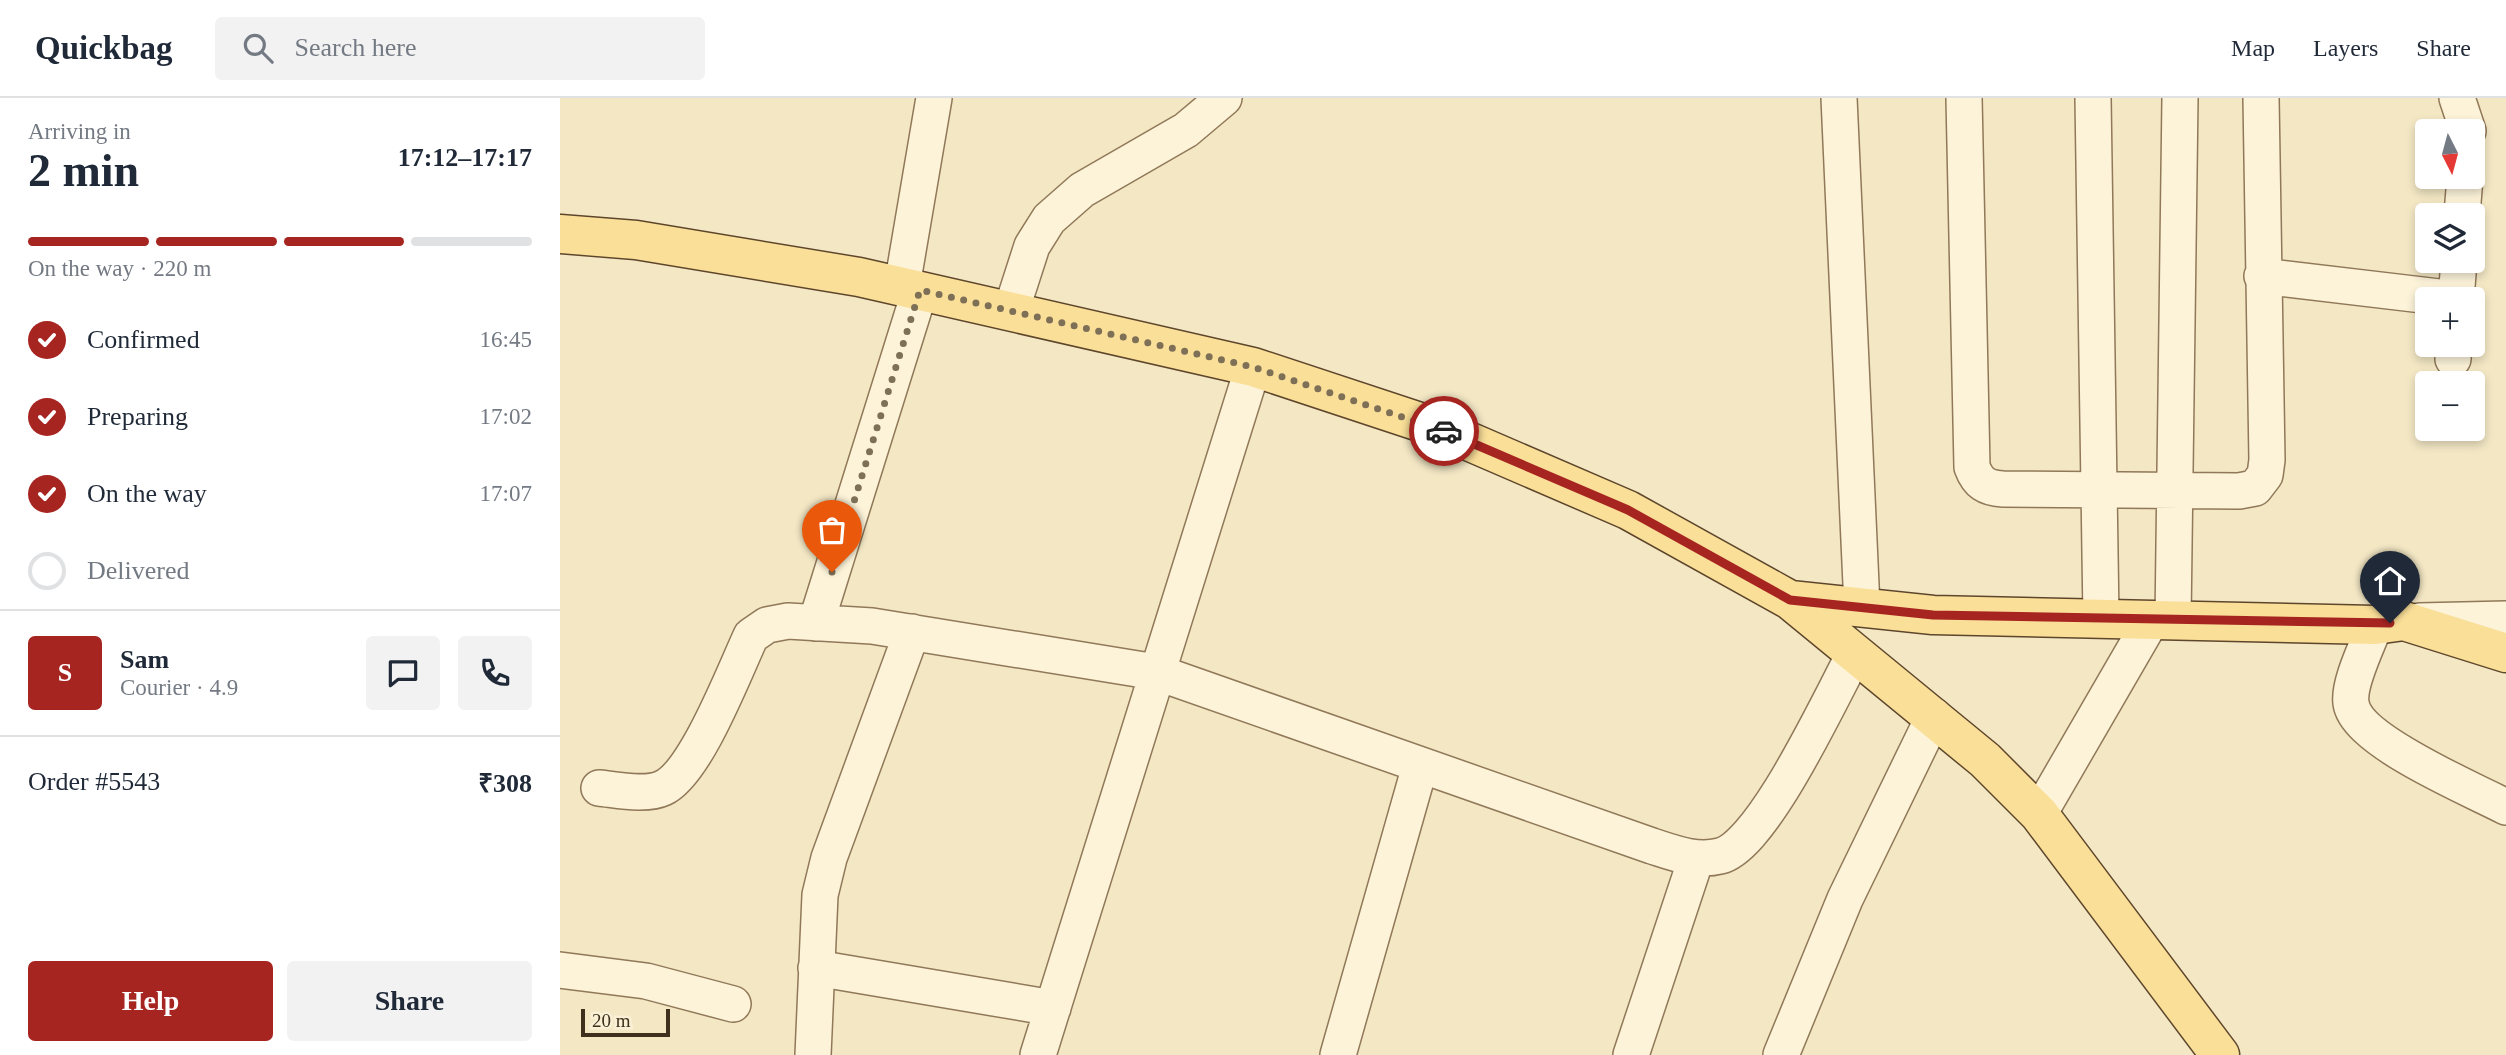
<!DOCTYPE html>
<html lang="en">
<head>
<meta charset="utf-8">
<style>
	:root { --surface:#fff; --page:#f2f2f3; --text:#1f2937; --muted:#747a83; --line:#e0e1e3; --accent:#a72521 }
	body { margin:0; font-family:"Times New Roman",serif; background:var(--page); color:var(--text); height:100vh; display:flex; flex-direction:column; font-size:26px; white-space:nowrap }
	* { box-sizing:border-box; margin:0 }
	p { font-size:23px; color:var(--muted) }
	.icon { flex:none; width:38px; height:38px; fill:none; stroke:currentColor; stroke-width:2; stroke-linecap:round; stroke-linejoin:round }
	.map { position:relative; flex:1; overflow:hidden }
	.details { display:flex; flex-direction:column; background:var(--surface); width:560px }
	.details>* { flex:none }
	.needle { width:46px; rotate:174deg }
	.controls { position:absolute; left:1855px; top:21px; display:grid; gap:14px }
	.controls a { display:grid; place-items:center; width:70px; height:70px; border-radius:7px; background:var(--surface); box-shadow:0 4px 10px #0003; font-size:35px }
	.scale { position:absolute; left:21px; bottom:18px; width:89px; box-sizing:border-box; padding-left:7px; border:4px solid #3f2f1d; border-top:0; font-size:19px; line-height:24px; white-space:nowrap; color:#3f2f1d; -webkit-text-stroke:5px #f9f0d5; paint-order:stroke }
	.pin { position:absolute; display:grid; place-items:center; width:60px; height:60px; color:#fff; margin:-72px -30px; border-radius:50% 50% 50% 0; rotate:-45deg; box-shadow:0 0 7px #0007 }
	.pin .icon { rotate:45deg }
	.courier { position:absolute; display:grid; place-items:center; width:70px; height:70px; margin:-35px; border:5px solid #a72521; border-radius:50%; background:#fff; color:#222; box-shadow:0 2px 9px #0007 }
	.summary em { font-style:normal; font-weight:700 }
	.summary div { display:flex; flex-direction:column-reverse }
	.summary { display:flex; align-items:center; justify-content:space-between; height:119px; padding:0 28px }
	h1 { font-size:46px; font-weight:700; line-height:52px }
	.bar { display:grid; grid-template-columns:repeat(4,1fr); gap:10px 7px; align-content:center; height:84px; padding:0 28px }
	.bar i { height:9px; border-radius:5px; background:var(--line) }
	.bar .selected { background:var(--accent) }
	.bar p { grid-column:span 4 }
	.line { display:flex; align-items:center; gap:18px; padding:0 28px; border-top:2px solid var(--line) }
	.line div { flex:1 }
	.round { display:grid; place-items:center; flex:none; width:74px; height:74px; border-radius:7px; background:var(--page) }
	ol { padding:0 28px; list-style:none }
	li { display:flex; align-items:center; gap:21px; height:77px }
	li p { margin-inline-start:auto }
	li .icon { padding:7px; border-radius:50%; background:var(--accent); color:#fff; stroke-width:4 }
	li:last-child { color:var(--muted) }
	li i { width:38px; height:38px; border:4px solid var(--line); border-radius:50% }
	.primary-button { display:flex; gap:14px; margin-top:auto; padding:14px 28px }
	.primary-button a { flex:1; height:80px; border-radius:7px; background:var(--accent); color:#fff; font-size:28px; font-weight:700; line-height:80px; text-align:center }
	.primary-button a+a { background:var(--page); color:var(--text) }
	header { display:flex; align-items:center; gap:42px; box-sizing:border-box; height:98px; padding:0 35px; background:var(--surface); border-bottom:2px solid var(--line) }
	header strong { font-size:33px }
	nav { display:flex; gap:38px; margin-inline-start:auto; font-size:24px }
	.search { width:490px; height:63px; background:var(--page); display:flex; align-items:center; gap:18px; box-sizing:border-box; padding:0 24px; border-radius:7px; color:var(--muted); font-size:26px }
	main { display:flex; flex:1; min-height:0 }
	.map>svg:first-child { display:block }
</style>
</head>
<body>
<header>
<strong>Quickbag</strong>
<div class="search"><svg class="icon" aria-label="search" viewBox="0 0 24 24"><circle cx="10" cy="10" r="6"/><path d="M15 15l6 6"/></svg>Search here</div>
<nav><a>Map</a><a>Layers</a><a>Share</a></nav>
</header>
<main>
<section class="details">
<div class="summary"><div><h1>2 min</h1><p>Arriving in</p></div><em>17:12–17:17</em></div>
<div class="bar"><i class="selected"></i><i class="selected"></i><i class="selected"></i><i></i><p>On the way · 220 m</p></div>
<ol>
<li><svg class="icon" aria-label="check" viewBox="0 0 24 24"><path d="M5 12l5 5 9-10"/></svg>Confirmed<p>16:45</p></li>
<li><svg class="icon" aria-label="check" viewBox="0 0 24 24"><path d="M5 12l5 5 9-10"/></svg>Preparing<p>17:02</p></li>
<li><svg class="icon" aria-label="check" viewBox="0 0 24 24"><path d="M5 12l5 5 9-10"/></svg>On the way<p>17:07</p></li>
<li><i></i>Delivered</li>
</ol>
<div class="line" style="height:126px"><b class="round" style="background:var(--accent);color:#fff">S</b><div><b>Sam</b><p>Courier · 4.9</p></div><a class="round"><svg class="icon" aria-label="chat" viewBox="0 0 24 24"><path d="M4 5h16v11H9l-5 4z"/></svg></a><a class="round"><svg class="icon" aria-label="phone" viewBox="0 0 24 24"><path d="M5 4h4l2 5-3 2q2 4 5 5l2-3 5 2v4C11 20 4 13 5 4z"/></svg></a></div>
<div class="line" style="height:91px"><div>Order #5543</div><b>₹308</b></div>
<div class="primary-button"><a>Help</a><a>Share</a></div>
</section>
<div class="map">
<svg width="1946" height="957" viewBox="0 0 1946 957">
	<rect width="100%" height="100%" fill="#f3e7c4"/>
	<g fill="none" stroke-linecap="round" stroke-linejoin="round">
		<defs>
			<path id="minor" d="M1279 0 1302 509
				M1404 0 1412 369C1418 385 1426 390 1443 391L1679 393 1695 390 1705 377 1707 362 1701 0
				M1533 0 1541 520
				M1897 0 1908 33
				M1902 117 1905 79
				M1702 178 1896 201
				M342 188 374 0
				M1896 201 1899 163
				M451 213 472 148 489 121 522 92 626 32 664 0
				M1893 261 1894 247
				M1613 522 1620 0
				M1859 523 1946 521
				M256 525 360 192
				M1815 527C1808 546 1788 585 1791 605 1796 643 1912 691 1946 709
				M39 690C58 692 86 698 103 690 136 675 175 572 191 538L207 527 228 523 312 528 596 574 1092 748C1114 755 1136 764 1160 758 1203 748 1272 597 1295 555
				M1479 716 1592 521
				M256 870 493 910
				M0 872 86 883 173 906
				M253 957 260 797 269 760 352 534
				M478 957 693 269
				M778 957 860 668
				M1071 957 1136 761
				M1221 957 1285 801 1374 618"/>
			<path id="major" d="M0 136 76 142 299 179 693 269 878 330 1068 412 1230 502 1373 517 1815 527 1844 523 1946 555
				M1230 502 1425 662 1479 716 1660 957"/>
		</defs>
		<!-- minor casing -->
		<use href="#minor" stroke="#907858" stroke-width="38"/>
		<!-- major casing -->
		<use href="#major" stroke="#5e462c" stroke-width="41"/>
		<!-- minor -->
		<use href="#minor" stroke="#fcf3d9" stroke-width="35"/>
		<!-- major -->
		<use href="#major" stroke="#fadf98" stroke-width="38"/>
	</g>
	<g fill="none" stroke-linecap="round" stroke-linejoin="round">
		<!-- done -->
		<path stroke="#7e6f57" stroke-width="7" stroke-dasharray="0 12.6" d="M272 474 360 192 693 269 884 333"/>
		<!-- route -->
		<path stroke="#a72521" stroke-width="9" d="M884 333 1068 412 1230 502 1373 517 1830 525"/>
	</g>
</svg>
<div class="controls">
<a><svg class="needle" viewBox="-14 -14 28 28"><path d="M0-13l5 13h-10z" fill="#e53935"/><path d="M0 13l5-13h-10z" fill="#747a83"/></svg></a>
<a><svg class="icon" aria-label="layers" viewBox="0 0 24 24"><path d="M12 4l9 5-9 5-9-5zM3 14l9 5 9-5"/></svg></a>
<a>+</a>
<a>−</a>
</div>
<div class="scale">20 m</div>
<div class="pin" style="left:272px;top:474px;background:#ea580c"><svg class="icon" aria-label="bag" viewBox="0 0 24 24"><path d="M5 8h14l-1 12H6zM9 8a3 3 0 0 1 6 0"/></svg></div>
<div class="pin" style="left:1830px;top:525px;background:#1f2937"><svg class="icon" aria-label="home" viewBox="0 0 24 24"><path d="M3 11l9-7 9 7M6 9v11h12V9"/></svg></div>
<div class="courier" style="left:884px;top:333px"><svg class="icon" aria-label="car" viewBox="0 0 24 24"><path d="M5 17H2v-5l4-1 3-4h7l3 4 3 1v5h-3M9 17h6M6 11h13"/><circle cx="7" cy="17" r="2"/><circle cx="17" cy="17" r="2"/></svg></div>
</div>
</main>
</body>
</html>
